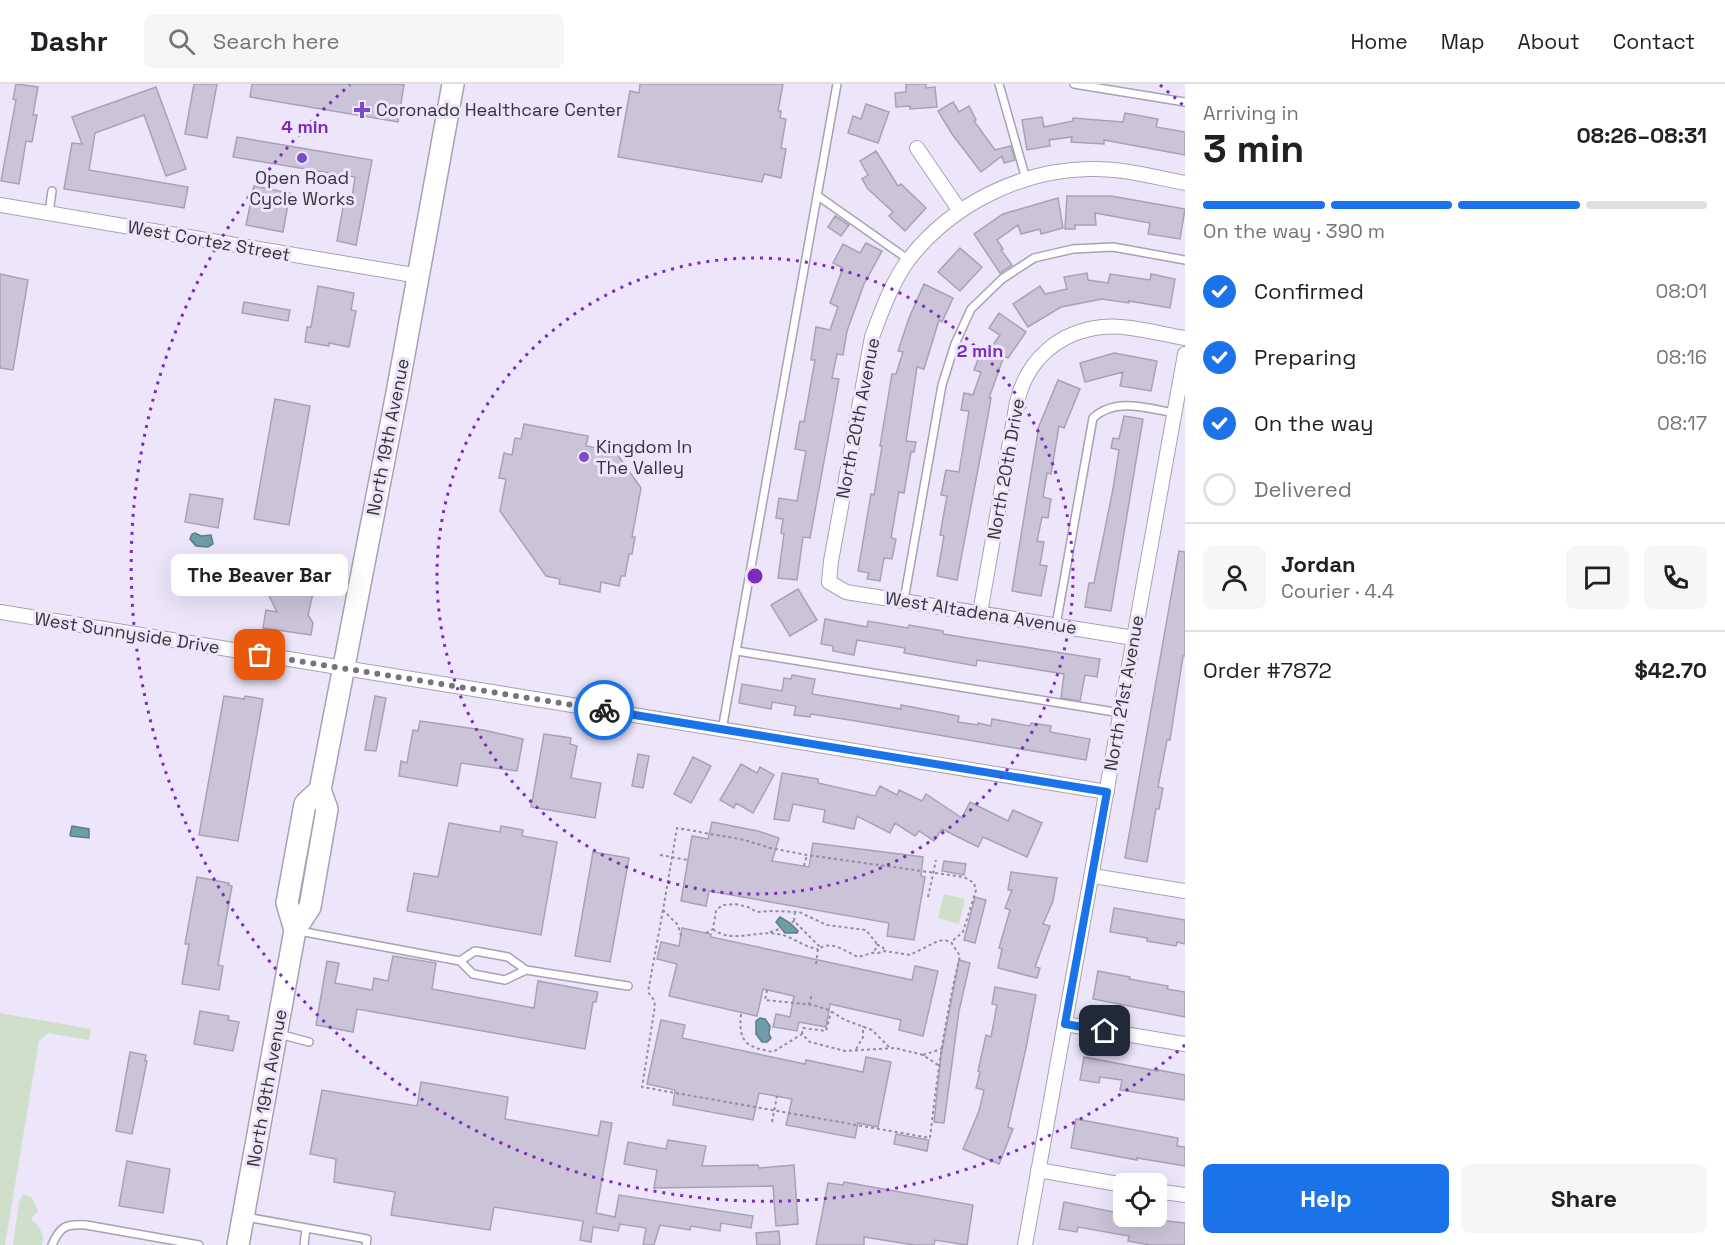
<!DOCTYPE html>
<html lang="en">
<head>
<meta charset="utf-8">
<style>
	:root { --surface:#fff; --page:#f6f6f6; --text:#202124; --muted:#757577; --line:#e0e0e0; --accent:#1a73e8 }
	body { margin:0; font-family:"Space Grotesk",sans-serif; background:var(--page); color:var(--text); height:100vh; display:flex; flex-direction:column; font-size:22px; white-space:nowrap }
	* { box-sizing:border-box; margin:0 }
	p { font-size:20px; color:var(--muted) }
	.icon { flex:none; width:33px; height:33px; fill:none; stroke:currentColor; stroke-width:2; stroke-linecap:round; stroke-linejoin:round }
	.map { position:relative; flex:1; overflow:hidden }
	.side { display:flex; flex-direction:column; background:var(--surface); width:540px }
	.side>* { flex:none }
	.tools { position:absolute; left:1113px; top:1089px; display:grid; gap:12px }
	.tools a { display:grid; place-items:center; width:54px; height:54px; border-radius:9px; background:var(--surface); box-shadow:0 6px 24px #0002; font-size:30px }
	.pin { position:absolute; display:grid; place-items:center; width:51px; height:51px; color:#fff; margin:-26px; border-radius:12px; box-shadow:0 3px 9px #0006 }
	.courier { position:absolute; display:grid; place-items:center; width:60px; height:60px; margin:-30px; border:4px solid #1a73e8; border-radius:50%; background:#fff; color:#222; box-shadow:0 2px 8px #0007 }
	.bubble { position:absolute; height:42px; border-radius:9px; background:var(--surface); box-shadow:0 6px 24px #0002; font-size:20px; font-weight:600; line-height:42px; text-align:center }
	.overview em { font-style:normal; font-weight:600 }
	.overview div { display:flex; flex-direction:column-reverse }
	.overview { display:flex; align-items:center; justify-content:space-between; height:102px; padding:0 18px }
	h1 { font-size:39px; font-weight:600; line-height:45px }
	.bar { display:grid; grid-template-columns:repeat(4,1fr); gap:9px 6px; align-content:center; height:72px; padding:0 18px }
	.bar i { height:8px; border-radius:4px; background:var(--line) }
	.bar .current { background:var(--accent) }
	.bar p { grid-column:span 4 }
	.line { display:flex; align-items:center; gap:15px; padding:0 18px; border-top:2px solid var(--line) }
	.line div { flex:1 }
	.round { display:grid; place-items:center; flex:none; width:63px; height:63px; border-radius:9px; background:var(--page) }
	ol { padding:0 18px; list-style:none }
	li { display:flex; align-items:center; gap:18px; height:66px }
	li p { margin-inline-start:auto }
	li .icon { padding:6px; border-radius:50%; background:var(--accent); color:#fff; stroke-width:4 }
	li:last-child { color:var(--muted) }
	li i { width:33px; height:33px; border:3px solid var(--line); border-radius:50% }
	.cta { display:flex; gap:12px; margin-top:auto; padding:12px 18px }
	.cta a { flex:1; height:69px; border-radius:9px; background:var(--accent); color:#fff; font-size:24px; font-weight:600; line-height:69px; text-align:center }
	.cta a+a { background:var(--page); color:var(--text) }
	header { display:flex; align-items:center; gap:36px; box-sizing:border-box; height:84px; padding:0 30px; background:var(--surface); border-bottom:2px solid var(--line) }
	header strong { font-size:28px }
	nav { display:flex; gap:33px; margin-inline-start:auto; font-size:21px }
	.search { width:420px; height:54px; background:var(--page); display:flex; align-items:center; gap:15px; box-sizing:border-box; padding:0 21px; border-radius:9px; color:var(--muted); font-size:22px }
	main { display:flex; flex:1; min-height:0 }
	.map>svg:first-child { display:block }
</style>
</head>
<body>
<header>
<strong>Dashr</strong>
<div class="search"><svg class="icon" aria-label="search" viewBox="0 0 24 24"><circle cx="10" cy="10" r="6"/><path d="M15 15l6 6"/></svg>Search here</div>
<nav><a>Home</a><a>Map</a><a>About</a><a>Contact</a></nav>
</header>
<main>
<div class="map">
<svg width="1185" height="1161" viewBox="0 0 1185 1161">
	<rect width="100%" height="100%" fill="#ede6fa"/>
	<!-- green -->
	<path fill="#d0dfc9" d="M944 810 965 815 959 840 938 834Z
		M0 929 91 945 89 956 48 949 39 957 5 1161H0Z
		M23 1110 32 1114 38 1127 31 1134C39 1144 45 1148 42 1161H13L19 1118Z"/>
	<!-- water -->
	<path fill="#6e9ca9" stroke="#5d7d88" stroke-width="1.5" d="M195 449 201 452 211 451 213 460 208 463 196 462 190 455 192 450Z
		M72 742 89 745V754L71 752 70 751Z
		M780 833 790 839 798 847 797 849H785L776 838Z
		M760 934 765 935 770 942 769 950 771 954 767 958H762L756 950V937Z"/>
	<!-- building -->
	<path fill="#cbc4d8" stroke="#a8a1b4" stroke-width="1.5" d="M16 0 38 3 33 31H37L32 58 26 57 19 100 1 97 16 16 13 15Z
		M194 0H217L207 54 185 50Z
		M252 0H396L404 1 398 38 250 13Z
		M640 0H783L778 27H781L780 34 786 35 781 64 786 65 781 94 764 90 762 98 618 73 630 7 639 9Z
		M906 0H926V4L935 3 937 23 910 25V22L896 23 895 9 906 8Z
		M156 3 186 85 166 92 144 31 95 49 89 86 188 103 184 124 64 105 72 59 82 60 72 33Z
		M953 18 959 28 969 22 976 36 974 37 995 66 1011 62 1015 76 1004 79 1002 72 981 88 952 50 938 27Z
		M866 20 889 28 878 59 848 49 853 32 861 35Z
		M1125 29 1158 35 1156 43 1185 48V71L1104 56V60L1071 58 1072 53 1049 56 1050 62 1027 66 1022 36 1042 33 1044 43 1073 37V34L1123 38Z
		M237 53 372 76 356 161 337 157 345 112 352 114 355 93 233 73Z
		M876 67 898 102 901 100 926 124 905 147 889 132 893 128 868 105 862 95 868 91 860 77Z
		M254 102 290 109 283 148 246 141Z
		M1067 112H1111L1185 125 1180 155 1148 150 1150 139 1095 129 1096 141H1075V145H1065Z
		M1058 114 1063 144 1041 150 1040 145 1021 150 1018 141 997 156 1003 165 1001 166 1012 181 1000 189 974 150 1003 130Z
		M835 132 849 141 841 152 828 143Z
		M866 159 882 167 864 200 847 247 843 271 837 270 832 294 839 295 810 454 803 453 797 496 778 494 784 450 781 449 783 435 776 434 779 414 797 417 806 367 795 365 800 337 804 338 815 276H811L816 243 830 246 838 223 830 219 843 184 833 179 843 160 860 169Z
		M960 164 982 183 960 207 938 188Z
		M1087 189 1088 196 1108 199 1110 190 1150 196 1151 190 1175 195 1170 224 1129 217V219L1102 215 1061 223 1028 243 1013 220 1040 202 1045 210 1067 205 1064 193Z
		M0 190 28 196 13 286 0 284Z
		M924 200 953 214 942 238 939 236 924 285 917 283 906 357 916 358 914 368H911L904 409 899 408 891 454 896 455 892 475 884 474 880 497 867 495 869 489 858 487 871 410 874 411 882 362H880L892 290H896L903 268 898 267 909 234Z
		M318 202 354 209 351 226 356 227 349 263 329 259V262L305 258 307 243H311Z
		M244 218 290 226 288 237 242 229Z
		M999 229 1026 248 1008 274 1004 272 989 314H991L985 348 957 496 937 492 944 452 940 451 947 412 941 411 946 386 959 388 969 327 961 326 964 309 973 311 981 288 974 286 980 270 985 272 1000 251 989 244Z
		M1114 269 1157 277 1151 307 1120 302 1123 288 1085 298 1080 279Z
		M1058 296 1080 305 1064 344 1059 342 1051 390 1047 389 1043 413 1051 415 1048 434 1042 433 1037 457 1044 458 1040 481 1047 482 1041 512 1012 507 1038 347H1037Z
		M275 315 310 322 289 441 254 435Z
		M1124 332 1143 335 1111 527 1085 523 1089 499H1094L1113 405 1119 366 1111 364 1113 354 1119 355Z
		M524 340 588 352 586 362 615 367 641 404 632 453H635L632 470H629L625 492H621L619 502 601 498 600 508 559 500 560 495 546 492 500 427 506 395 499 394 504 369 512 371 515 354 521 355Z
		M190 410 223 415 218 444 185 438Z
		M1179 467 1185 468V572H1183L1170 656H1167L1158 703 1163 704 1159 725H1156L1147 778 1125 774Z
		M267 492 315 500 308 531 313 539 311 551 263 544 266 526 277 528 265 504Z
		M798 505 817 536 790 552 771 521Z
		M825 535 867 543 868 537 908 544 909 541 943 547V550L1100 575 1097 593 1085 591 1080 617 1061 614 1064 590 977 576 976 582 904 569 905 564 857 556 854 571 833 567V562L821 560Z
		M792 591 815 595 812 610 901 625V621L933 627 959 632 958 638 978 641V639L991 642 992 635 1030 642 1031 639 1051 642 1050 648 1090 655 1086 676 850 636 811 630 810 633 794 631 796 622 772 618 771 625 739 619 742 600 782 607 784 594 791 595Z
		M224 612 244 615 245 612 263 615 238 757 199 751Z
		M375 612 386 614 376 667 365 666Z
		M420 637 483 646 523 655 517 687 461 679 457 702 399 692 401 677 407 679 413 646 418 647Z
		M544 650 571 654 570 660 577 662 571 694 601 699 595 734 531 723Z
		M638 670 649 672 643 704 632 702Z
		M693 673 711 682 691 719 674 710Z
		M741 680 757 689 760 683 774 691 753 729 736 719 734 724 720 716Z
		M782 689 818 695V699L875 712 880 702 897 711 899 706 922 717 926 710 962 734 970 718 1008 737 1013 726 1042 739 1027 773 983 753 978 763 942 745 934 757 919 747 915 752 895 739 890 749 857 732 854 745 823 738 825 726 793 720 789 737 774 735Z
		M712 738 758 747 779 754 772 777 809 783 813 759 923 773 921 792 925 793 914 856 887 852 889 839 709 807 706 822 681 817 692 752 708 755Z
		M449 739 500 748 501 742 523 746 522 752 557 758 541 851 407 827 414 789 438 793Z
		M593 768 629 774 610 878 575 872Z
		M944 777 966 780 964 791 942 787Z
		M1011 788 1057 794 1053 817 1043 840 1050 842 1035 883 1040 884 1037 894 998 884 1002 865 999 864 1010 826 1005 824 1012 806H1008Z
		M197 793 229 799 228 801 232 802 218 881 223 882 219 906 182 900 189 860H185Z
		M975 813 986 816 975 859 964 856Z
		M1114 824 1185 836V860L1177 858 1176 862 1147 857V854L1110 848Z
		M682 844 711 850V853L912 896 915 882 938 887 923 952 899 946 901 936 830 920 826 943 799 938 797 947 773 943 776 930 790 933 794 912 763 905 757 932 669 912 677 880 657 875 661 858 679 862Z
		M393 872 436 879 432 905 534 924 538 897 598 908 596 918H593L585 965 357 925 353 948 316 941 327 877 339 879 335 899 372 906 374 894 388 897Z
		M959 876 970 879 959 927 944 1039 934 1038 941 971Z
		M1098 887 1130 893 1129 895 1168 902 1167 905 1185 908V933L1093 915Z
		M995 903 1036 911 1026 964 1008 1043 1013 1045 999 1080 963 1065 979 1027 984 1006 976 1004 980 988 978 987 986 951 991 953 997 921 992 920Z
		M200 927 229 932 228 936 239 938 233 967 194 960Z
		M661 936 685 941 682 954 805 980 806 976 863 988 866 973 891 978 878 1043 858 1039 855 1054 786 1041 792 1015 759 1009 753 1036 673 1021 675 1006 647 1000Z
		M130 968 146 971 145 977H147L132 1050 116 1047Z
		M1084 973 1158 987V986L1185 991V1016L1120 1006 1122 996 1100 993 1099 999 1080 996Z
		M421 998 508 1013 505 1035 598 1052 601 1037 612 1039 596 1129 615 1133 619 1111 753 1132 751 1144 721 1139 720 1147 691 1142 690 1146 660 1141 654 1161H643L646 1144 620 1140 618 1147 593 1143 591 1158 580 1156 583 1137 494 1123 490 1146 391 1131 395 1108 334 1098 336 1075 310 1070 322 1006 417 1022Z
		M1076 1035 1178 1054 1177 1062 1185 1063V1082L1137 1074V1076L1071 1064Z
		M896 1050 929 1056 927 1067 894 1060Z
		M668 1056 706 1062 702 1082 758 1081 759 1084 794 1081 798 1140 776 1142 773 1102 654 1104 657 1086 624 1080 628 1058 666 1065Z
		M127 1077 170 1085 163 1129 119 1122Z
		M844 1098 973 1121 967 1161 935 1156 934 1161H914L864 1153V1161H816L828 1099 843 1101Z
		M1064 1118 1124 1130V1132L1185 1139V1161H1150L1128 1157 1129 1152 1078 1143 1077 1148 1059 1145Z
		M779 1147 780 1161H757L756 1149Z"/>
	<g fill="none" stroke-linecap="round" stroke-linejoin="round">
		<defs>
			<path id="lane" d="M999 0 1026 95
				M1074 0 1185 18
				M818 112 909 176
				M49 129 52 107
				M904 516 942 301 955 260 971 225 1002 195 1034 174 1073 165 1113 163 1185 176
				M1056 541 1093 334C1115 313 1147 324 1174 329
				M737 567 1121 629
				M722 646 837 0
				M299 847 460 877 473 890 505 896 526 886
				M460 877 475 867 508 873 526 886 628 902
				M279 950 309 958
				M246 1133 367 1155 366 1161
				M52 1161C60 1142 66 1140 86 1141L199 1161
				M304 1161 306 1144"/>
			<path id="street" d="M917 64 960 127
				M0 121 419 192
				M0 528 1107 708
				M980 529 1017 318C1027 276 1058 248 1102 243 1126 240 1160 250 1185 254
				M1134 554 846 508 829 498 831 477 872 253C882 226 892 198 909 175 952 120 1021 86 1090 85 1122 84 1154 93 1185 99
				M1093 792 1185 807
				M1065 940 1185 960
				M1038 1086 1124 1101
				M1156 1107 1185 1111
				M1025 1161 1185 270"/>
			<path id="primary" d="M295 846 287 819 305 720 320 706
				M238 1161 295 846 310 823 327 725 320 706 397 309 453 0"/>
		</defs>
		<!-- lane casing -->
		<use href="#lane" stroke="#a8a1b4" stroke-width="10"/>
		<!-- street casing -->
		<use href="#street" stroke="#a8a1b4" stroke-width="16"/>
		<!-- primary casing -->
		<use href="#primary" stroke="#a8a1b4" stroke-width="24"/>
		<!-- path -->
		<path stroke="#918d9a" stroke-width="2" stroke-dasharray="3 3" stroke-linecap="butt" d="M660 771 688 776
			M804 782 807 771
			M928 813 936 776
			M663 826 648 908 654 916 655 922 642 1003 930 1054C937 993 945 933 960 872L951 858 944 856 938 857 910 871 885 867 878 869 875 866 877 861 882 862 885 867
			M795 828 794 837 820 863
			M713 845C732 860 756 846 778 850 792 852 803 863 818 865
			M770 848 786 843 794 837
			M706 849 713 845 716 827 722 821 735 820 748 823 757 828 772 827 799 828 827 841 866 846 877 860
			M681 852 678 841 663 826 677 744 745 756 770 764 807 771 964 793 974 799 976 806 963 848 951 858
			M816 880 818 865C832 856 845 867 858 873L876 868
			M767 906 765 916 813 921 829 926 845 936 872 946 889 963
			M809 921 812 909
			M741 930C738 959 747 963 773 968L802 950 810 958 845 967 895 964 923 971 938 981
			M802 950 803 944 826 947 831 928
			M856 965 863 953V942
			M923 971 941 965
			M772 1038 777 1012"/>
		<!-- lane -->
		<use href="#lane" stroke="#fff" stroke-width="7"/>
		<!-- street -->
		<use href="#street" stroke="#fff" stroke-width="14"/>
		<!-- primary -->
		<use href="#primary" stroke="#fff" stroke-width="21"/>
	</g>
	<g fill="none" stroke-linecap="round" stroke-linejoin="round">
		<!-- done -->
		<path stroke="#76727e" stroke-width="6" stroke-dasharray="0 10.8" d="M260 571 604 626"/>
		<!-- route -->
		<path stroke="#1a73e8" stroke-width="8" d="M604 626 1107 708 1065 940 1105 947"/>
	</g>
	<!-- distance rings -->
	<g fill="none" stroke="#7b2cbf" stroke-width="3" stroke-dasharray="3 6">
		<circle cx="755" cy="492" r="318"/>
		<path d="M1185 961A636 636 0 1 1 350 1M1160 1A636 636 0 0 1 1185 23"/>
	</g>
	<!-- markers -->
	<g fill="#7b4cc5" stroke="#ede6fa" stroke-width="2">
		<path d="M359 17h6v6h6v6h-6v6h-6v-6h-6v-6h6z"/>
		<circle cx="302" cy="74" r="6"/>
		<circle cx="584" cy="373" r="6"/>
	</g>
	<g text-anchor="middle" stroke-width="6" stroke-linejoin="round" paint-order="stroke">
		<!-- poi labels -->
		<g font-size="18" fill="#36343b" stroke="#ede6fa" text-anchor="start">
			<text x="376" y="32">Coronado Healthcare Center</text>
			<text x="302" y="100" text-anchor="middle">Open Road<tspan x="302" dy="21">Cycle Works</tspan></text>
			<text x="596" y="369">Kingdom In<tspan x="596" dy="21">The Valley</tspan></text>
		</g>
		<!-- street labels -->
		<g font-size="18" fill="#36343b" stroke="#ede6fa">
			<text transform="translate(209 157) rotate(10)" y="6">West Cortez Street</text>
			<text transform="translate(858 334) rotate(-79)" y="6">North 20th Avenue</text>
			<text transform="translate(388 353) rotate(-79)" y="6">North 19th Avenue</text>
			<text transform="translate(1006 385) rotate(-80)" y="6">North 20th Drive</text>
			<text transform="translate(981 529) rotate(9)" y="6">West Altadena Avenue</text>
			<text transform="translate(127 549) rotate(9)" y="6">West Sunnyside Drive</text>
			<text transform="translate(1124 609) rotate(-80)" y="6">North 21st Avenue</text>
			<text transform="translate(267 1004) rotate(-80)" y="6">North 19th Avenue</text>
		</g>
	</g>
	<circle cx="755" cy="492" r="9" fill="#7b2cbf" stroke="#ede6fa" stroke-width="3"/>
	<g font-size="18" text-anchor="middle" font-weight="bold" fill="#7b2cbf" stroke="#ede6fa" stroke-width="6" stroke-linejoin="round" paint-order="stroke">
		<text x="305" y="49">4 min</text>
		<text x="980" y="273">2 min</text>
	</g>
</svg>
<div class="tools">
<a><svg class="icon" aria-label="locate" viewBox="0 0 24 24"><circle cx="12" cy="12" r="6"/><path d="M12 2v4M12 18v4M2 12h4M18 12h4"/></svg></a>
</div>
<div class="pin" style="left:260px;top:571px;background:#ea580c"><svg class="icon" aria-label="bag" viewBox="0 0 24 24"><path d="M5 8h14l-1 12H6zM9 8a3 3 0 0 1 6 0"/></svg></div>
<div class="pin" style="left:1105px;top:947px;background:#1f2937"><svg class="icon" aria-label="home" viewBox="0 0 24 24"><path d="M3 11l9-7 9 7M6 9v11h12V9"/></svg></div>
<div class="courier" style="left:604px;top:626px"><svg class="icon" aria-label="bike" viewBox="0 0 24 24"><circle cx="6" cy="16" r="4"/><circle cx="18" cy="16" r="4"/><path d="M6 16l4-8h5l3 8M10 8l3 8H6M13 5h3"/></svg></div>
<div class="bubble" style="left:171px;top:470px;width:177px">The Beaver Bar</div>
</div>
<section class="side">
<div class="overview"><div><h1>3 min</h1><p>Arriving in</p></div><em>08:26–08:31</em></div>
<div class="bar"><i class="current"></i><i class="current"></i><i class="current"></i><i></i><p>On the way · 390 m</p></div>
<ol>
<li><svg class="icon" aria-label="check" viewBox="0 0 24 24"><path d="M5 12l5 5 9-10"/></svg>Confirmed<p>08:01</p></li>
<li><svg class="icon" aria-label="check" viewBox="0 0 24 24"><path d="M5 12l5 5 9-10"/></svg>Preparing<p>08:16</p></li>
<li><svg class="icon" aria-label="check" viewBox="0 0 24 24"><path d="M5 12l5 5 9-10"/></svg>On the way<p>08:17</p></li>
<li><i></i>Delivered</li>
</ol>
<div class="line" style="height:108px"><a class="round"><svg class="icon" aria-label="person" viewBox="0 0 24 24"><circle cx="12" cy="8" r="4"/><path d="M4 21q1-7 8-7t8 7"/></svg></a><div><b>Jordan</b><p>Courier · 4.4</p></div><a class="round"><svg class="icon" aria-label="chat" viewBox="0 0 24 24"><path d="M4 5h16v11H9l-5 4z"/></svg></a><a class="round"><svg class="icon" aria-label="phone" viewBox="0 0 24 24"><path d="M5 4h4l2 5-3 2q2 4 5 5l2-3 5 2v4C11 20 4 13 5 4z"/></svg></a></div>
<div class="line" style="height:78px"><div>Order #7872</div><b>$42.70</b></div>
<div class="cta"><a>Help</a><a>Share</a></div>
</section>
</main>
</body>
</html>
